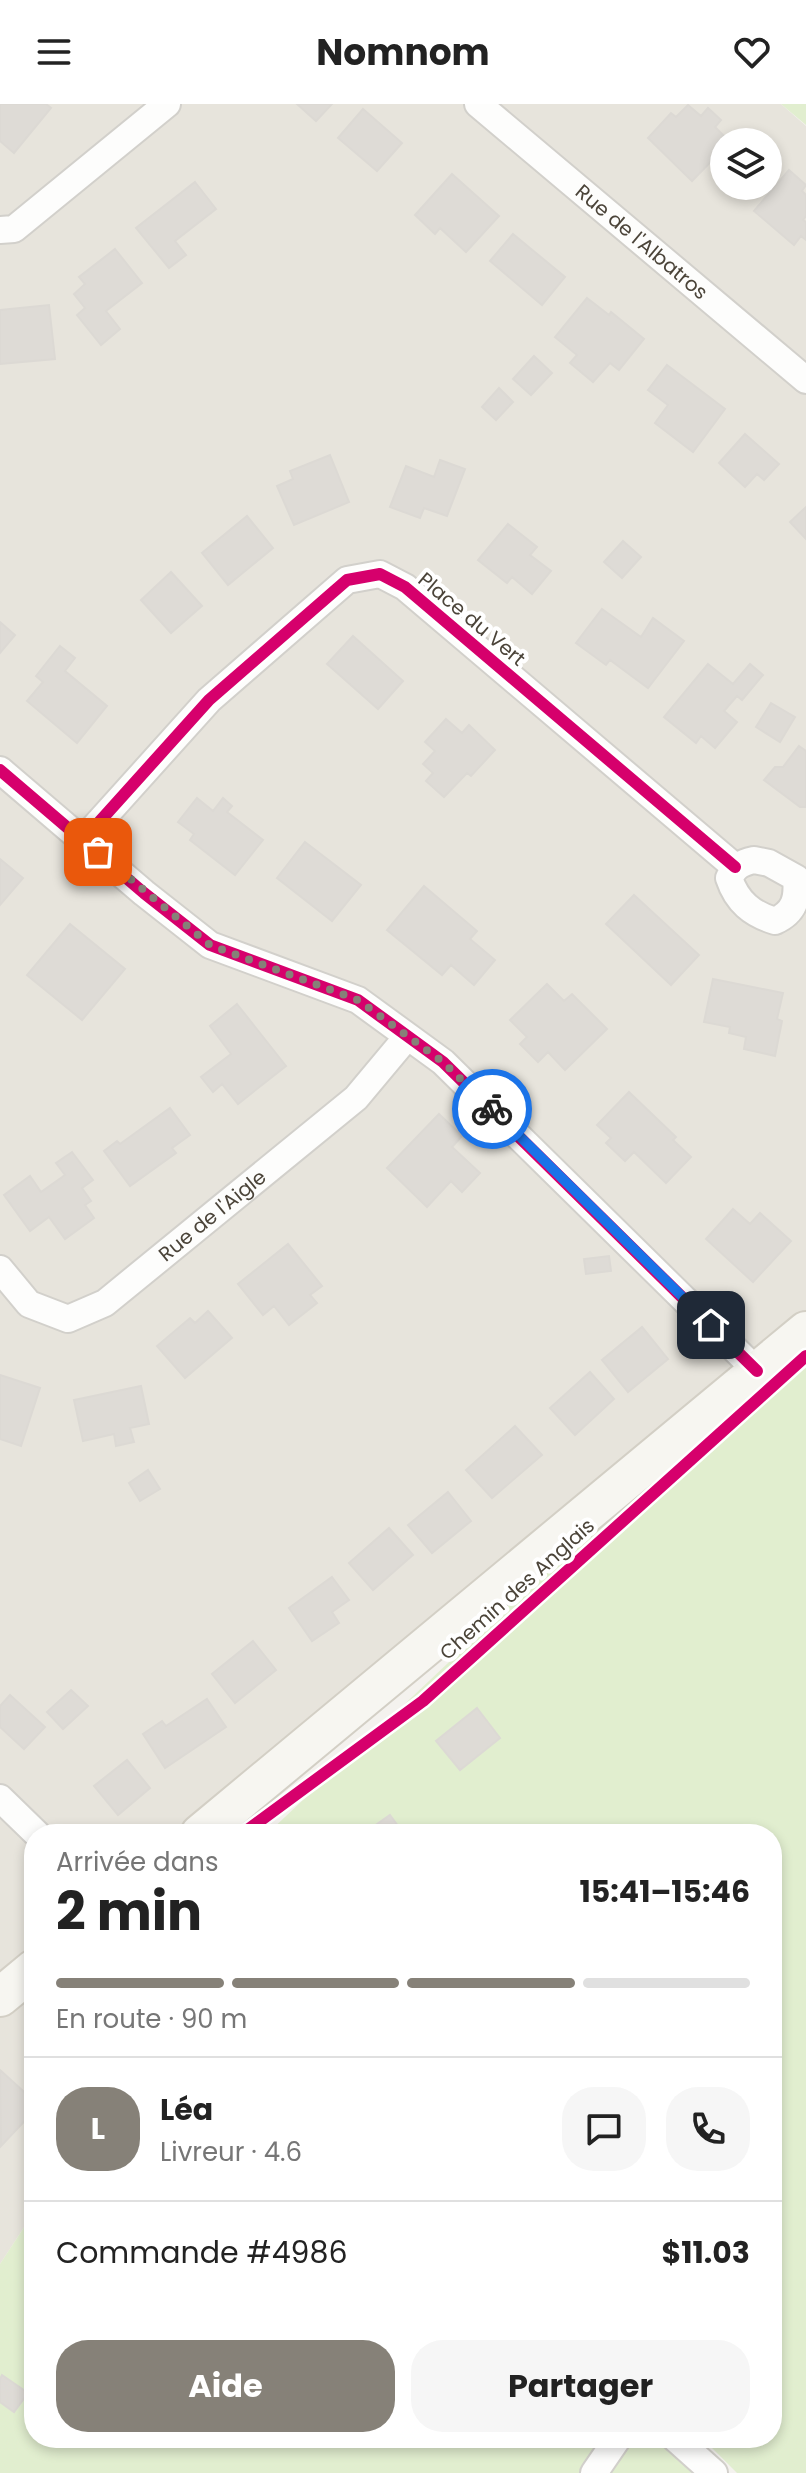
<!DOCTYPE html>
<html lang="fr">
<head>
<meta charset="utf-8">
<style>
	:root { --surface:#fff; --page:#f6f6f6; --text:#222; --muted:#767676; --line:#e0e0e0; --accent:#868178 }
	body { margin:0; font-family:Poppins,sans-serif; background:var(--page); color:var(--text); height:100vh; display:flex; flex-direction:column; font-size:30px; white-space:nowrap }
	* { box-sizing:border-box; margin:0 }
	p { font-size:26px; color:var(--muted) }
	.icon { flex:none; width:44px; height:44px; fill:none; stroke:currentColor; stroke-width:2; stroke-linecap:round; stroke-linejoin:round }
	.map { position:relative; flex:1; overflow:hidden }
	.drawer { position:absolute; left:24px; top:1720px; width:758px; height:624px; display:flex; flex-direction:column; background:var(--surface); border-radius:32px; box-shadow:0 4px 12px #0003 }
	.drawer>* { flex:none }
	.controls { position:absolute; left:710px; top:24px; display:grid; gap:16px }
	.controls a { display:grid; place-items:center; width:72px; height:72px; border-radius:50%; background:var(--surface); box-shadow:0 4px 12px #0003; font-size:40px }
	.pin { position:absolute; display:grid; place-items:center; width:68px; height:68px; color:#fff; margin:-34px; border-radius:16px; box-shadow:0 4px 12px #0006 }
	.courier { position:absolute; display:grid; place-items:center; width:80px; height:80px; margin:-40px; border:6px solid #1a73e8; border-radius:50%; background:#fff; color:#222; box-shadow:0 2px 10px #0007 }
	.summary em { font-style:normal; font-weight:700 }
	.summary div { display:flex; flex-direction:column-reverse }
	.summary { display:flex; align-items:center; justify-content:space-between; height:136px; padding:0 32px }
	h1 { font-size:52px; font-weight:700; line-height:60px }
	.bar { display:grid; grid-template-columns:repeat(4,1fr); gap:12px 8px; align-content:center; height:96px; padding:0 32px }
	.bar i { height:10px; border-radius:6px; background:var(--line) }
	.bar .current { background:var(--accent) }
	.bar p { grid-column:span 4 }
	.line { display:flex; align-items:center; gap:20px; padding:0 32px; border-top:2px solid var(--line) }
	.line div { flex:1 }
	.round { display:grid; place-items:center; flex:none; width:84px; height:84px; border-radius:32px; background:var(--page) }
	.cta { display:flex; gap:16px; margin-top:auto; padding:16px 32px }
	.cta a { flex:1; height:92px; border-radius:32px; background:var(--accent); color:#fff; font-size:32px; font-weight:700; line-height:92px; text-align:center }
	.cta a+a { background:var(--page); color:var(--text) }
	header { display:flex; justify-content:space-between; align-items:center; height:104px; padding:0 32px; background:var(--surface); font-size:36px; font-weight:700 }
	.map>svg:first-child { display:block }
</style>
</head>
<body>
<header><svg class="icon" aria-label="menu" viewBox="0 0 24 24"><path d="M4 6h16M4 12h16M4 18h16"/></svg>Nomnom<svg class="icon" aria-label="heart" viewBox="0 0 24 24"><path d="M12 20l-8-8c-3-5 5-10 8-4 3-6 11-1 8 4z"/></svg></header>
<div class="map">
<svg width="806" height="2369" viewBox="0 0 806 2369">
	<rect width="100%" height="100%" fill="#f4f2ee"/>
	<!-- residential -->
	<path fill="#e7e4dc" fill-rule="evenodd" d="M0 0H781L806 22V1241L242 1709 264 1730H34V2108L0 2160ZM724 38H768V82H724Z"/>
	<!-- green -->
	<path fill="#e1eecf" d="M781 0H806V21Z
		M806 1226V2369H737L702 2334H772V1730H267L757 1267Z
		M34 2108V2334H678L691 2369H0V2160Z"/>
	<!-- building -->
	<path fill="#dedbd6" stroke="#dcd9d4" stroke-width="2" d="M0 0H46L51 4 14 49 0 37Z
		M297 0H332L316 17Z
		M688 1 701 12 708 4 721 16 715 23 730 38H724V44L692 77 648 34 671 9 676 13Z
		M363 5 402 39 377 67 338 34Z
		M789 66 806 81 802 87 806 91V112L803 116 806 118V136L801 132 794 141 754 107Z
		M452 70 499 112 466 148 440 124 435 130 415 111Z
		M195 78 216 105 175 137 186 151 169 164 136 124Z
		M513 130 565 173 542 201 490 157Z
		M115 145 142 179 106 207 120 225 101 241 77 211 85 204 74 190 85 180 79 173Z
		M587 194 609 211 611 208 644 235 619 266 610 259 593 278 570 259 577 251 555 233Z
		M49 201 55 255 0 260V206Z
		M534 252 552 269 531 291 513 275Z
		M667 261 725 305 693 348 655 319 668 301 648 286Z
		M499 284 513 298 496 316 482 303Z
		M745 330 779 360 764 376 757 370 745 383 719 359Z
		M330 351 349 398 294 421 277 382 293 375 290 367Z
		M440 356 465 365 447 412 424 404 420 414 390 403 406 362 434 373Z
		M806 403V435L790 418Z
		M247 412 273 444 228 481 202 449Z
		M508 420 537 443 530 451 551 467 532 490 512 473 507 479 478 456Z
		M623 437 641 453 622 474 604 458Z
		M171 468 202 502 171 529 141 496Z
		M602 505 641 533 653 514 684 537 648 584 610 556 606 561 576 539Z
		M0 518 15 531 0 549Z
		M353 532 403 577 378 605 327 560Z
		M60 542 75 554 65 567 107 602 77 639 27 597 43 578 36 572Z
		M708 560 733 580 750 560 763 571 742 596 737 592 724 607 737 618 715 644 701 632 696 639 664 613Z
		M771 599 795 613 780 638 756 623Z
		M446 615 462 629 469 621 495 646 471 672 467 669 444 693 426 677 433 669 423 660 435 647 425 638Z
		M799 642 806 647V703H800L764 676 775 663H783Z
		M197 694 213 707 223 694 232 702 227 708 263 736 235 771 190 736 194 730 178 718Z
		M305 738 361 781 332 817 277 774Z
		M0 755 23 774 0 801Z
		M424 782 477 827 470 835 495 856 474 881 451 861 442 871 387 826Z
		M634 791 699 851 671 881 606 820Z
		M70 820 125 865 82 916 27 871Z
		M713 875 783 889 777 915 782 917 775 952 744 945 746 933 729 929 730 923 704 918Z
		M547 880 564 897 572 890 607 925 565 966 548 948 538 958 520 940 527 933 510 916Z
		M237 900 286 962 238 1000 222 980 213 988 201 973 231 950 210 922Z
		M629 988 676 1033 673 1036 691 1053 666 1079 634 1048 625 1057 606 1039 611 1034 597 1021Z
		M170 1004 190 1031 172 1044 176 1049 130 1082 104 1047 117 1037 120 1040Z
		M439 1010 462 1032 452 1043 480 1069 462 1088 451 1077 427 1103 387 1064Z
		M72 1048 93 1076 82 1084 91 1097 85 1101 94 1114 65 1135 49 1113 30 1127 4 1091 30 1072 41 1088 65 1071 56 1059Z
		M733 1105 750 1120 760 1109 791 1137 753 1178 706 1135Z
		M288 1140 322 1182 310 1191 317 1199 289 1221 274 1202 263 1211 238 1180Z
		M609 1152 611 1167 586 1170 584 1155Z
		M208 1207 232 1234 185 1274 157 1242 190 1214 195 1219Z
		M642 1223 668 1255 628 1288 602 1256Z
		M590 1268 614 1295 575 1331 550 1304Z
		M0 1271 40 1284 21 1342 0 1335Z
		M141 1282 149 1320 130 1324 134 1338 116 1342 114 1330 83 1337 74 1296Z
		M515 1322 542 1351 492 1394 466 1366Z
		M148 1366 160 1385 140 1397 129 1379Z
		M448 1388 471 1417 432 1449 408 1421Z
		M389 1424 413 1451 373 1486 349 1459Z
		M332 1473 349 1496 332 1508 339 1519 312 1537 289 1504Z
		M253 1537 276 1566 235 1599 212 1570Z
		M71 1586 88 1602 63 1625 47 1608Z
		M10 1591 45 1623 24 1645 0 1623V1602Z
		M207 1595 226 1623 165 1664 143 1630 162 1617 166 1622Z
		M477 1604 500 1634 460 1666 436 1637Z
		M127 1656 150 1684 118 1711 94 1682Z
		M390 1711 404 1730H363Z
		M0 1966 34 1997V2007L1 2042Z
		M2 2271 28 2289 14 2308 0 2298V2275Z"/>
	<g fill="none" stroke-linecap="round" stroke-linejoin="round">
		<defs>
			<g id="street">
				<path id="s1" d="M478 0 806 276"/>
				<path d="M0 126 14 125 167 0"/>
				<path d="M0 666 144 789 210 841 358 896 443 958 757 1267"/>
				<path d="M83 736 209 596 347 476 380 470 405 483 735 763"/>
				<path d="M754 756 769 759 796 774C798 794 795 808 775 817 752 810 737 798 729 774 735 763 740 759 754 756Z"/>
				<path id="s2" d="M0 1165 29 1200 68 1215 105 1199 356 994 407 933"/>
				<path d="M0 1694 37 1730"/>
				<path d="M675 2334 714 2369"/>
				<path d="M594 2369 618 2334"/>
			</g>
			<path id="secondary" d="M200 1730 806 1227
				M0 1893 34 1865"/>
		</defs>
		<!-- street casing -->
		<use href="#street" stroke="#d2d0cb" stroke-width="30"/>
		<!-- secondary casing -->
		<use href="#secondary" stroke="#d3cfc5" stroke-width="42"/>
		<!-- street -->
		<use href="#street" stroke="#fdfdfc" stroke-width="26"/>
		<!-- secondary -->
		<use href="#secondary" stroke="#f7f6f1" stroke-width="38"/>
		<defs>
			<path id="cycleway" d="M0 666 144 789 210 841 358 896 443 958 757 1267
				M83 736 209 596 347 476 380 470 405 483 735 763
				M242 1730 423 1597 806 1252"/>
		</defs>
		<!-- cycleway casing -->
		<use href="#cycleway" stroke="#fff" stroke-width="17"/>
		<!-- cycleway -->
		<use href="#cycleway" stroke="#d6006c" stroke-width="12"/>
	</g>
	<g fill="none" stroke-linecap="round" stroke-linejoin="round">
		<!-- done -->
		<path stroke="#868178" stroke-width="8" stroke-dasharray="0 14.4" d="M98 748 210 841 358 896 443 958 492 1005"/>
		<!-- route -->
		<path stroke="#1a73e8" stroke-width="10" d="M492 1005 711 1221"/>
	</g>
	<g text-anchor="middle" stroke-width="8" stroke-linejoin="round" paint-order="stroke">
		<!-- street labels -->
		<g font-size="20" fill="#4b4439" stroke="#fff">
			<text dy="7" stroke="none"><textPath href="#s1" startOffset="214">Rue de l'Albatros</textPath></text>
			<text transform="translate(472 515) rotate(40)" y="7">Place du Vert</text>
			<text dy="7" stroke="none"><textPath href="#s2" startOffset="266">Rue de l'Aigle</textPath></text>
			<text transform="translate(517 1485) rotate(-42)" y="7">Chemin des Anglais</text>
		</g>
	</g>
</svg>
<div class="controls">
<a><svg class="icon" aria-label="layers" viewBox="0 0 24 24"><path d="M12 4l9 5-9 5-9-5zM3 14l9 5 9-5"/></svg></a>
</div>
<div class="pin" style="left:98px;top:748px;background:#ea580c"><svg class="icon" aria-label="bag" viewBox="0 0 24 24"><path d="M5 8h14l-1 12H6zM9 8a3 3 0 0 1 6 0"/></svg></div>
<div class="pin" style="left:711px;top:1221px;background:#1f2937"><svg class="icon" aria-label="home" viewBox="0 0 24 24"><path d="M3 11l9-7 9 7M6 9v11h12V9"/></svg></div>
<div class="courier" style="left:492px;top:1005px"><svg class="icon" aria-label="bike" viewBox="0 0 24 24"><circle cx="6" cy="16" r="4"/><circle cx="18" cy="16" r="4"/><path d="M6 16l4-8h5l3 8M10 8l3 8H6M13 5h3"/></svg></div>
<section class="drawer">
<div class="summary"><div><h1>2 min</h1><p>Arrivée dans</p></div><em>15:41–15:46</em></div>
<div class="bar"><i class="current"></i><i class="current"></i><i class="current"></i><i></i><p>En route · 90 m</p></div>
<div class="line" style="height:144px"><b class="round" style="background:var(--accent);color:#fff">L</b><div><b>Léa</b><p>Livreur · 4.6</p></div><a class="round"><svg class="icon" aria-label="chat" viewBox="0 0 24 24"><path d="M4 5h16v11H9l-5 4z"/></svg></a><a class="round"><svg class="icon" aria-label="phone" viewBox="0 0 24 24"><path d="M5 4h4l2 5-3 2q2 4 5 5l2-3 5 2v4C11 20 4 13 5 4z"/></svg></a></div>
<div class="line" style="height:104px"><div>Commande #4986</div><b>$11.03</b></div>
<div class="cta"><a>Aide</a><a>Partager</a></div>
</section>
</div>
</body>
</html>
